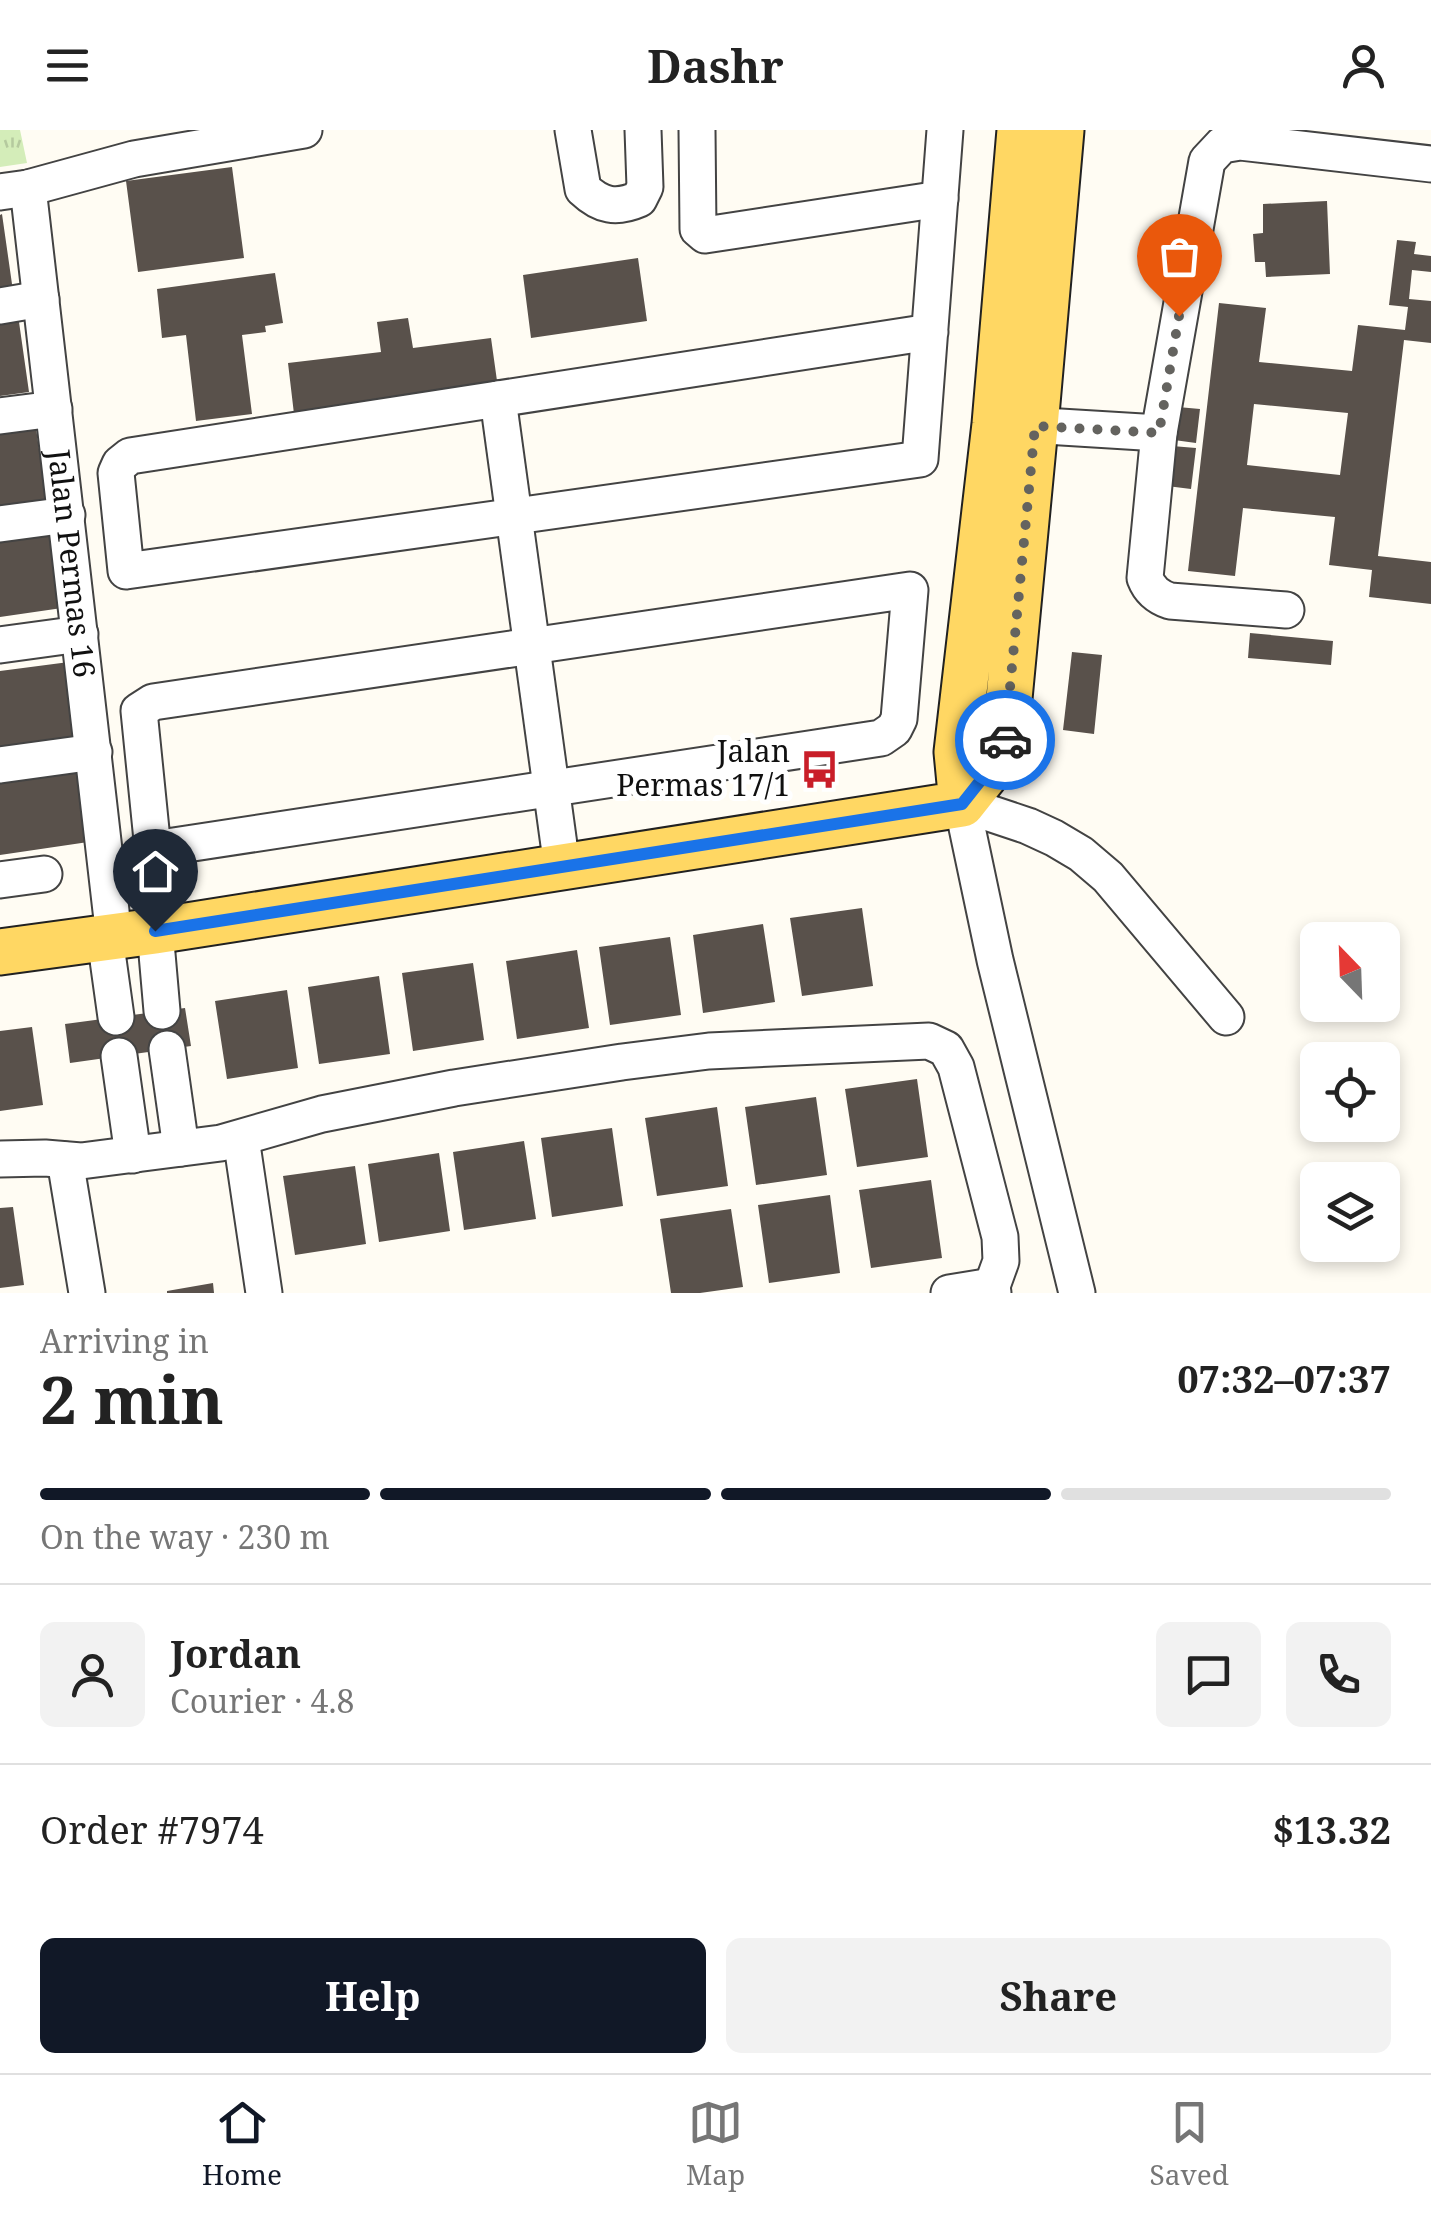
<!DOCTYPE html>
<html lang="en">
<head>
<meta charset="utf-8">
<style>
	:root { --surface:#fff; --page:#f2f2f2; --text:#222; --muted:#767676; --line:#e0e0e0; --accent:#111827 }
	body { margin:0; font-family:"Noto Serif",serif; background:var(--page); color:var(--text); height:100vh; display:flex; flex-direction:column; font-size:38px; white-space:nowrap }
	* { box-sizing:border-box; margin:0 }
	p { font-size:32px; color:var(--muted) }
	.icon { flex:none; width:55px; height:55px; fill:none; stroke:currentColor; stroke-width:2; stroke-linecap:round; stroke-linejoin:round }
	.map { position:relative; height:1163px; overflow:hidden }
	.drawer { display:flex; flex-direction:column; background:var(--surface); flex:1 }
	.drawer>* { flex:none }
	.needle { width:65px; rotate:337deg }
	.tools { position:absolute; left:1300px; top:792px; display:grid; gap:20px }
	.tools a { display:grid; place-items:center; width:100px; height:100px; border-radius:15px; background:var(--surface); box-shadow:0 5px 15px #0003; font-size:50px }
	.pin { position:absolute; display:grid; place-items:center; width:85px; height:85px; color:#fff; margin:-102px -42px; border-radius:50% 50% 50% 0; rotate:-45deg; box-shadow:0 0 10px #0007 }
	.pin .icon { rotate:45deg }
	.courier { position:absolute; display:grid; place-items:center; width:100px; height:100px; margin:-50px; border:8px solid #1a73e8; border-radius:50%; background:#fff; color:#222; box-shadow:0 2px 12px #0007 }
	.overview em { font-style:normal; font-weight:700 }
	.overview div { display:flex; flex-direction:column-reverse }
	.overview { display:flex; align-items:center; justify-content:space-between; height:170px; padding:0 40px }
	h1 { font-size:65px; font-weight:700; line-height:75px }
	.bar { display:grid; grid-template-columns:repeat(4,1fr); gap:15px 10px; align-content:center; height:120px; padding:0 40px }
	.bar i { height:12px; border-radius:8px; background:var(--line) }
	.bar .active { background:var(--accent) }
	.bar p { grid-column:span 4 }
	.line { display:flex; align-items:center; gap:25px; padding:0 40px; border-top:2px solid var(--line) }
	.line div { flex:1 }
	.round { display:grid; place-items:center; flex:none; width:105px; height:105px; border-radius:15px; background:var(--page) }
	.button { display:flex; gap:20px; margin-top:auto; padding:20px 40px }
	.button a { flex:1; height:115px; border-radius:15px; background:var(--accent); color:#fff; font-size:40px; font-weight:700; line-height:115px; text-align:center }
	.button a+a { background:var(--page); color:var(--text) }
	header { display:flex; justify-content:space-between; align-items:center; height:130px; padding:0 40px; background:var(--surface); font-size:45px; font-weight:700 }
	.tabs { display:flex; justify-content:space-around; align-items:center; height:140px; border-top:2px solid var(--line); background:var(--surface); font-size:28px; color:var(--muted) }
	.tabs a { display:grid; justify-items:center; gap:5px }
	.tabs .active { color:var(--accent) }
	.map>svg:first-child { display:block }
</style>
</head>
<body>
<header><svg class="icon" aria-label="menu" viewBox="0 0 24 24"><path d="M4 6h16M4 12h16M4 18h16"/></svg>Dashr<svg class="icon" aria-label="person" viewBox="0 0 24 24"><circle cx="12" cy="8" r="4"/><path d="M4 21q1-7 8-7t8 7"/></svg></header>
<div class="map">
<svg width="1431" height="1163" viewBox="0 0 1431 1163">
	<defs>
		<pattern id="park-tufts" width="24" height="20" patternUnits="userSpaceOnUse" patternTransform="scale(2.5)"><rect width="24" height="20" fill="#d4edb9"/><path d="M3 7l-1-3M5 7V3M7 7l1-3M15 17l-1-3M17 17v-4M19 17l1-3" fill="none" stroke="#b5ca9e"/></pattern>
	</defs>
	<rect width="100%" height="100%" fill="#fffcf3"/>
	<!-- park -->
	<path fill="url(#park-tufts)" d="M0 0H20L27 33 0 37Z"/>
	<!-- building -->
	<path fill="#59514b" fill-rule="evenodd" d="M232 37 244 128 138 142 126 51Z
		M1327 71 1330 144 1266 147 1265 132H1255L1253 104 1263 103V74Z
		M2 84 13 161 0 162V85Z
		M1397 110 1416 112 1414 124 1431 126V142L1412 140 1409 169 1431 171V213L1404 210 1378 426 1431 432V474L1369 467 1372 440 1329 435 1335 387 1243 378 1235 446 1188 441 1219 173 1266 178 1259 232 1352 241 1358 195 1405 200 1408 177 1389 175ZM1254 274 1348 283 1340 345 1247 335Z
		M638 128 647 191 531 208 523 145Z
		M275 143 283 193 265 196 266 202 242 205 252 284 196 291 186 205 162 208 157 159Z
		M17 178 29 262 0 266V180Z
		M408 188 413 218 491 208 498 258 294 284 288 233 381 222 377 192Z
		M1178 277 1200 279 1196 313 1174 310Z
		M36 298 48 382 0 389V303Z
		M1172 316 1196 318 1191 359 1167 356Z
		M50 393 62 478 0 487V401Z
		M1250 503 1333 511 1331 535 1248 528Z
		M1072 522 1102 525 1094 604 1063 600Z
		M69 532 81 616 0 627V541Z
		M83 627 95 711 0 725V639Z
		M862 778 873 856 802 866 790 788Z
		M763 794 775 872 703 883 693 805Z
		M670 807 681 885 610 895 599 817Z
		M577 820 589 898 517 909 506 831Z
		M473 833 484 910 413 921 402 843Z
		M379 846 390 924 319 934 308 857Z
		M287 860 298 938 227 949 215 871Z
		M185 878 191 916 70 933 65 894Z
		M32 897 43 975 0 981V901Z
		M917 949 928 1027 857 1037 845 959Z
		M816 967 827 1045 756 1055 745 977Z
		M717 977 728 1056 657 1066 645 988Z
		M612 998 623 1076 552 1087 541 1008Z
		M524 1011 536 1089 464 1100 453 1022Z
		M439 1023 450 1101 379 1112 368 1034Z
		M355 1036 366 1114 295 1125 283 1046Z
		M931 1050 942 1128 871 1138 859 1060Z
		M830 1065 840 1143 769 1153 758 1075Z
		M13 1077 24 1155 0 1158V1078Z
		M731 1079 743 1157 700 1163H671L660 1089Z
		M213 1153 214 1163H167V1161Z"/>
	<g fill="none" stroke-linecap="round" stroke-linejoin="round">
		<defs>
			<g id="minor">
				<path d="M573 0 583 59C601 76 616 79 639 69L645 57 643 0"/>
				<path d="M697 0 698 99 705 105 940 69"/>
				<path id="s1" d="M28 58 114 807"/>
				<path d="M0 62 28 58 134 29 304 0"/>
				<path d="M0 176 41 169"/>
				<path d="M930 202 130 326 120 334 116 343 126 441 920 329 945 0"/>
				<path d="M498 269 562 737"/>
				<path d="M0 286 54 279"/>
				<path d="M1011 294 1159 303"/>
				<path d="M0 394 67 385"/>
				<path d="M910 460 899 589 894 599 881 608 167 717 159 715 152 710 139 581 153 572Z"/>
				<path d="M1286 480 1170 471C1158 467 1150 461 1145 448L1159 303 1207 31 1222 15 1240 12 1431 34"/>
				<path d="M0 515 80 504"/>
				<path d="M0 635 94 622"/>
				<path d="M962 674 995 830 1077 1163"/>
				<path d="M962 674 1028 696 1054 708 1081 724 1108 747 1226 887"/>
				<path d="M0 750 44 744"/>
				<path d="M155 801 162 881"/>
				<path d="M105 808 116 887"/>
				<path d="M167 919 181 1018"/>
				<path d="M119 926 133 1025"/>
				<path d="M241 1008 264 1163"/>
				<path d="M0 1029 45 1028 81 1031 221 1013 322 984 454 958 622 932 709 921 929 911 946 919 956 937 1000 1107 1001 1131 992 1156 993 1163"/>
				<path d="M65 1030 87 1163"/>
				<path d="M949 1163 992 1156"/>
			</g>
			<path id="major" d="M962 674 1004 621 1035 296 1061 0
				M962 674 957 622 995 294 1020 0
				M0 822 155 801 962 674"/>
		</defs>
		<!-- minor casing -->
		<use href="#minor" stroke="#434343" stroke-width="39"/>
		<!-- major casing -->
		<use href="#major" stroke="#212121" stroke-width="49"/>
		<!-- minor -->
		<use href="#minor" stroke="#fff" stroke-width="35"/>
		<!-- major -->
		<use href="#major" stroke="#ffd763" stroke-width="45"/>
	</g>
	<g fill="none" stroke-linecap="round" stroke-linejoin="round">
		<!-- done -->
		<path stroke="#64635f" stroke-width="10" stroke-dasharray="0 18" d="M1005 610 1035 296 1159 303 1179 186"/>
		<!-- route -->
		<path stroke="#1a73e8" stroke-width="12" d="M155 801 962 674 1004 621 1005 610"/>
	</g>
	<!-- icons -->
	<defs>
		<symbol id="bus-bare" viewBox="-9 -9 18 18"><path d="M-5-6H5V4H4V6H2V4H-2V6H-4V4H-5ZM-3.5-4V0h7V-4ZM-3.5 1.2v1.5H-2V1.2ZM2 1.2v1.5H3.5V1.2Z" fill="#c91e29" stroke="#fff" stroke-width="2.5" paint-order="stroke"/></symbol>
	</defs>
	<g fill-rule="evenodd">
		<use href="#bus-bare" x="792" y="612" width="55" height="55"/>
	</g>
	<g text-anchor="middle" stroke-width="10" stroke-linejoin="round" paint-order="stroke">
		<!-- street labels -->
		<g font-size="30" fill="#101010" stroke="#fff">
			<text dy="10" stroke="none"><textPath href="#s1" startOffset="378">Jalan Permas 16</textPath></text>
		</g>
		<!-- poi labels -->
		<g font-size="30" fill="#101010" stroke="#fff" text-anchor="end">
			<text x="790" y="632">Jalan<tspan x="790" dy="34">Permas 17/1</tspan></text>
		</g>
	</g>
</svg>
<div class="tools">
<a><svg class="needle" viewBox="-14 -14 28 28"><path d="M0-13l5 13h-10z" fill="#e53935"/><path d="M0 13l5-13h-10z" fill="#767676"/></svg></a>
<a><svg class="icon" aria-label="locate" viewBox="0 0 24 24"><circle cx="12" cy="12" r="6"/><path d="M12 2v4M12 18v4M2 12h4M18 12h4"/></svg></a>
<a><svg class="icon" aria-label="layers" viewBox="0 0 24 24"><path d="M12 4l9 5-9 5-9-5zM3 14l9 5 9-5"/></svg></a>
</div>
<div class="pin" style="left:1179px;top:186px;background:#ea580c"><svg class="icon" aria-label="bag" viewBox="0 0 24 24"><path d="M5 8h14l-1 12H6zM9 8a3 3 0 0 1 6 0"/></svg></div>
<div class="pin" style="left:155px;top:801px;background:#1f2937"><svg class="icon" aria-label="home" viewBox="0 0 24 24"><path d="M3 11l9-7 9 7M6 9v11h12V9"/></svg></div>
<div class="courier" style="left:1005px;top:610px"><svg class="icon" aria-label="car" viewBox="0 0 24 24"><path d="M5 17H2v-5l4-1 3-4h7l3 4 3 1v5h-3M9 17h6M6 11h13"/><circle cx="7" cy="17" r="2"/><circle cx="17" cy="17" r="2"/></svg></div>
</div>
<section class="drawer">
<div class="overview"><div><h1>2 min</h1><p>Arriving in</p></div><em>07:32–07:37</em></div>
<div class="bar"><i class="active"></i><i class="active"></i><i class="active"></i><i></i><p>On the way · 230 m</p></div>
<div class="line" style="height:180px"><a class="round"><svg class="icon" aria-label="person" viewBox="0 0 24 24"><circle cx="12" cy="8" r="4"/><path d="M4 21q1-7 8-7t8 7"/></svg></a><div><b>Jordan</b><p>Courier · 4.8</p></div><a class="round"><svg class="icon" aria-label="chat" viewBox="0 0 24 24"><path d="M4 5h16v11H9l-5 4z"/></svg></a><a class="round"><svg class="icon" aria-label="phone" viewBox="0 0 24 24"><path d="M5 4h4l2 5-3 2q2 4 5 5l2-3 5 2v4C11 20 4 13 5 4z"/></svg></a></div>
<div class="line" style="height:130px"><div>Order #7974</div><b>$13.32</b></div>
<div class="button"><a>Help</a><a>Share</a></div>
</section>
<nav class="tabs">
<a class="active"><svg class="icon" aria-label="home" viewBox="0 0 24 24"><path d="M3 11l9-7 9 7M6 9v11h12V9"/></svg>Home</a>
<a><svg class="icon" aria-label="map" viewBox="0 0 24 24"><path d="M3 6l6-2 6 2 6-2v14l-6 2-6-2-6 2zM9 4v14M15 6v14"/></svg>Map</a>
<a><svg class="icon" aria-label="saved" viewBox="0 0 24 24"><path d="M7 4h10v16l-5-4-5 4z"/></svg>Saved</a>
</nav>
</body>
</html>
